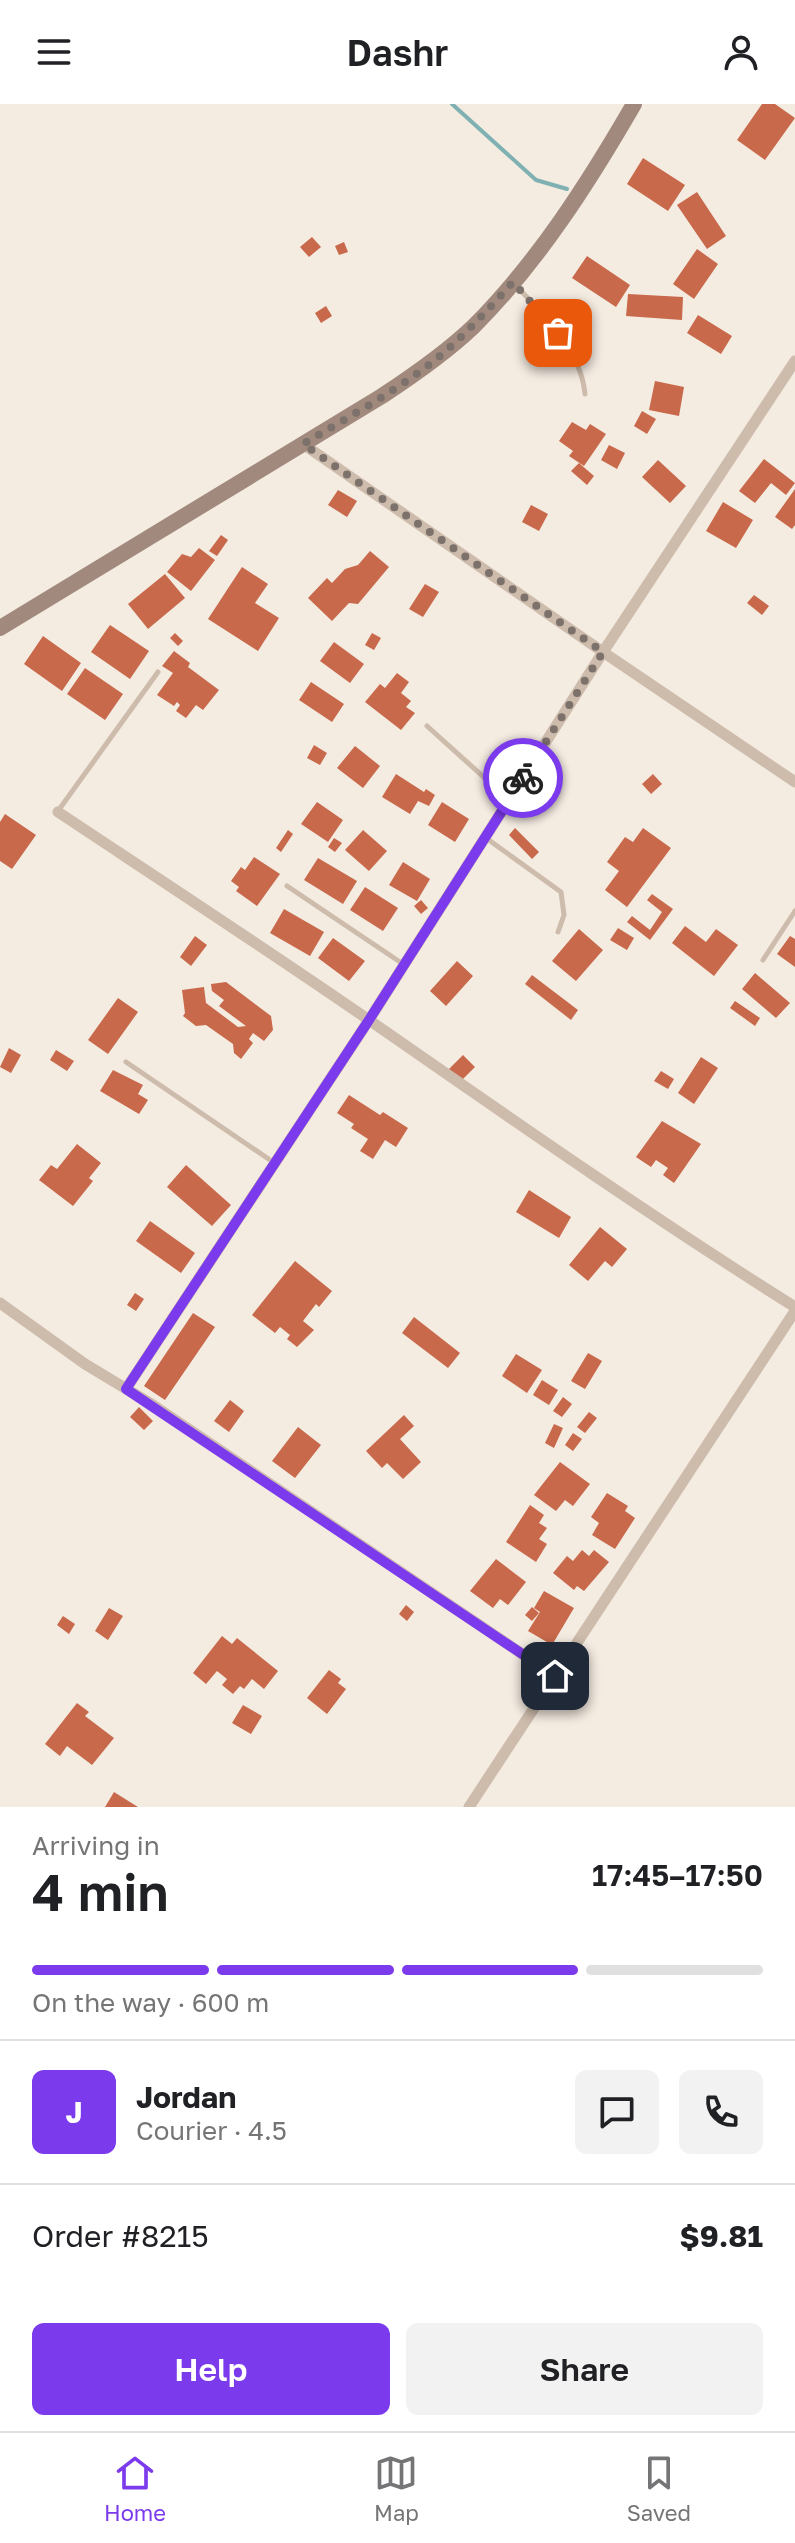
<!DOCTYPE html>
<html lang="en">
<head>
<meta charset="utf-8">
<style>
	:root { --surface:#fff; --page:#f2f2f2; --text:#202124; --muted:#757577; --line:#e0e0e0; --accent:#7c3aed }
	body { margin:0; font-family:"Golos Text",sans-serif; background:var(--page); color:var(--text); height:100vh; display:flex; flex-direction:column; font-size:30px; white-space:nowrap }
	* { box-sizing:border-box; margin:0 }
	p { font-size:26px; color:var(--muted) }
	.icon { flex:none; width:44px; height:44px; fill:none; stroke:currentColor; stroke-width:2; stroke-linecap:round; stroke-linejoin:round }
	.map { position:relative; height:1703px; overflow:hidden }
	.panel { display:flex; flex-direction:column; background:var(--surface); flex:1 }
	.panel>* { flex:none }
	.pin { position:absolute; display:grid; place-items:center; width:68px; height:68px; color:#fff; margin:-34px; border-radius:16px; box-shadow:0 4px 12px #0006 }
	.courier { position:absolute; display:grid; place-items:center; width:80px; height:80px; margin:-40px; border:6px solid #7c3aed; border-radius:50%; background:#fff; color:#222; box-shadow:0 2px 10px #0007 }
	.headline em { font-style:normal; font-weight:600 }
	.headline div { display:flex; flex-direction:column-reverse }
	.headline { display:flex; align-items:center; justify-content:space-between; height:136px; padding:0 32px }
	h1 { font-size:52px; font-weight:600; line-height:60px }
	.bar { display:grid; grid-template-columns:repeat(4,1fr); gap:12px 8px; align-content:center; height:96px; padding:0 32px }
	.bar i { height:10px; border-radius:6px; background:var(--line) }
	.bar .active { background:var(--accent) }
	.bar p { grid-column:span 4 }
	.line { display:flex; align-items:center; gap:20px; padding:0 32px; border-top:2px solid var(--line) }
	.line div { flex:1 }
	.round { display:grid; place-items:center; flex:none; width:84px; height:84px; border-radius:12px; background:var(--page) }
	.primary-button { display:flex; gap:16px; margin-top:auto; padding:16px 32px }
	.primary-button a { flex:1; height:92px; border-radius:12px; background:var(--accent); color:#fff; font-size:32px; font-weight:600; line-height:92px; text-align:center }
	.primary-button a+a { background:var(--page); color:var(--text) }
	header { display:flex; justify-content:space-between; align-items:center; height:104px; padding:0 32px; background:var(--surface); font-size:36px; font-weight:600 }
	.menu { display:flex; justify-content:space-around; align-items:center; height:112px; border-top:2px solid var(--line); background:var(--surface); font-size:22px; color:var(--muted) }
	.menu a { display:grid; justify-items:center; gap:4px }
	.menu .active { color:var(--accent) }
	.map>svg:first-child { display:block }
</style>
</head>
<body>
<header><svg class="icon" aria-label="menu" viewBox="0 0 24 24"><path d="M4 6h16M4 12h16M4 18h16"/></svg>Dashr<svg class="icon" aria-label="person" viewBox="0 0 24 24"><circle cx="12" cy="8" r="4"/><path d="M4 21q1-7 8-7t8 7"/></svg></header>
<div class="map">
<svg width="795" height="1703" viewBox="0 0 795 1703">
	<rect width="100%" height="100%" fill="#f4ebe1"/>
	<g fill="none" stroke-linecap="round" stroke-linejoin="round">
		<!-- stream -->
		<path stroke="#7fb0b2" stroke-width="4" d="M452 0 536 76 567 85"/>
	</g>
	<!-- building -->
	<path fill="#c8694b" d="M762 0H775L795 14 765 56 737 36Z
		M643 54 685 81 668 107 627 80Z
		M697 88 726 132 707 145 677 101Z
		M312 133 321 143 309 153 300 143Z
		M344 138 348 148 339 151 335 142Z
		M697 145 718 160 694 195 673 180Z
		M587 152 630 181 616 203 572 174Z
		M628 190 683 193 682 216 626 212Z
		M326 202 332 212 321 219 315 209Z
		M698 211 732 232 721 250 687 229Z
		M655 277 684 283 679 312 649 306Z
		M642 307 656 315 647 330 634 322Z
		M572 318 586 326 590 320 606 330 584 362 569 352 573 347 559 337Z
		M609 341 625 349 617 365 601 356Z
		M764 355 795 379 786 391 771 379 755 399 739 387Z
		M658 356 686 382 670 399 642 373Z
		M579 359 594 372 587 381 571 367Z
		M795 385V421L792 425 775 413Z
		M338 386 357 397 347 413 328 401Z
		M723 398 753 416 736 444 706 427Z
		M531 401 548 410 539 427 522 418Z
		M221 431 228 436 217 452 209 447Z
		M199 444 215 456 191 487 167 468 182 450 191 453Z
		M370 447 389 463 358 500 349 499 332 517 308 494 327 474 332 479 345 465 358 461Z
		M242 463 268 480 255 499 279 514 258 547 208 515Z
		M165 470 185 494 148 525 128 500Z
		M425 480 439 488 423 513 409 505Z
		M754 491 769 502 762 511 747 499Z
		M110 521 149 547 130 575 91 548Z
		M175 529 183 537 178 542 170 534Z
		M372 529 381 534 374 546 365 541Z
		M43 532 81 559 62 587 24 560Z
		M334 538 364 560 350 579 320 557Z
		M174 547 190 559 188 563 219 586 203 606 196 601 186 614 176 607 180 601 177 598 174 602 157 591 173 569 162 562Z
		M85 564 123 590 105 616 67 590Z
		M397 569 409 578 401 589 411 597 406 603 415 609 401 626 365 598 380 580 385 584Z
		M311 578 344 600 332 618 299 596Z
		M314 641 327 649 320 661 307 654Z
		M355 642 380 662 363 684 337 664Z
		M396 670 424 688 426 685 435 691 429 702 418 697 410 710 382 693Z
		M653 670 662 680 651 690 642 680Z
		M317 698 343 716 328 738 301 720Z
		M442 698 469 715 455 738 428 721Z
		M5 710 36 731 12 765 0 757V718Z
		M515 724 539 748 532 755 509 731Z
		M643 724 671 744 627 803 605 786 619 767 607 758 625 733 633 738Z
		M288 726 293 730 281 748 276 744Z
		M363 726 387 747 369 767 345 746Z
		M334 734 342 739 335 748 328 743Z
		M254 753 280 770 257 802 236 787 239 783 231 777 241 763 245 766Z
		M318 754 357 777 343 800 304 776Z
		M403 758 430 775 417 797 389 781Z
		M365 783 398 804 383 827 350 806Z
		M652 790 673 805 650 836 627 818 632 812 650 826 662 808 647 796Z
		M421 796 428 804 421 810 414 802Z
		M284 805 324 828 310 852 270 829Z
		M685 822 706 838 716 825 738 841 714 872 672 839Z
		M618 824 634 834 627 846 610 836Z
		M579 825 603 846 576 877 552 857Z
		M195 832 207 841 191 862 180 853Z
		M790 832 795 835V863L777 850Z
		M333 834 365 857 349 877 318 854Z
		M457 857 473 872 446 902 430 887Z
		M755 869 790 899 776 914 742 885Z
		M532 871 578 906 571 916 525 880Z
		M226 878 271 912 273 926 264 937 253 929 249 935 253 939 241 955 234 949 233 940 206 921 196 922 183 912 185 909 182 886 204 883 206 899 238 923 246 922 219 902 224 896 212 887 211 880Z
		M118 894 138 908 108 950 88 936Z
		M735 897 760 914 755 922 730 904Z
		M9 944 21 951 11 969 0 963Z
		M56 946 74 957 67 967 50 956Z
		M463 951 475 963 459 979 447 967Z
		M701 953 718 964 694 1000 678 989Z
		M113 966 143 981 138 990 148 996 139 1010 100 987Z
		M661 967 674 975 668 985 654 977Z
		M349 991 380 1011 383 1008 408 1024 396 1043 385 1036 373 1055 360 1047 368 1035 351 1024 354 1020 337 1009Z
		M662 1017 701 1040 674 1079 663 1071 668 1064 656 1056 651 1063 636 1053Z
		M77 1040 101 1059 89 1074 93 1077 73 1102 39 1076 51 1061 57 1065Z
		M186 1061 231 1101 212 1122 167 1083Z
		M529 1086 571 1113 559 1134 516 1108Z
		M150 1117 195 1149 181 1169 136 1137Z
		M600 1123 627 1145 612 1163 605 1157 588 1177 569 1161Z
		M295 1157 332 1187 319 1203 316 1200 303 1217 314 1226 297 1243 287 1235 290 1231 280 1223 275 1229 252 1211Z
		M135 1189 144 1195 136 1207 127 1201Z
		M193 1209 215 1223 165 1296 144 1282Z
		M414 1213 460 1249 448 1264 402 1229Z
		M588 1249 602 1257 585 1285 571 1277Z
		M516 1250 542 1266 527 1289 502 1272Z
		M542 1276 558 1286 549 1301 533 1291Z
		M563 1293 572 1300 562 1313 553 1307Z
		M230 1296 244 1307 229 1328 214 1317Z
		M139 1303 153 1317 144 1326 130 1313Z
		M589 1308 597 1314 585 1329 577 1323Z
		M404 1311 414 1322 400 1335 421 1358 403 1375 387 1359 382 1364 366 1347Z
		M554 1320 563 1324 554 1344 545 1339Z
		M298 1323 321 1341 295 1374 272 1357Z
		M573 1329 582 1335 573 1347 565 1341Z
		M560 1358 590 1380 573 1402 565 1396 556 1407 534 1391Z
		M607 1389 628 1402 625 1407 635 1414 615 1445 592 1431 599 1419 591 1413Z
		M530 1401 544 1411 539 1419 547 1424 539 1435 547 1440 536 1458 506 1438Z
		M582 1446 589 1452 594 1446 609 1458 584 1487 577 1482 574 1486 553 1469 567 1452 573 1457Z
		M496 1455 526 1478 508 1501 500 1495 493 1504 470 1487Z
		M544 1487 574 1504 552 1541 528 1527 540 1508 534 1504Z
		M406 1501 414 1508 407 1517 399 1510Z
		M532 1503 539 1509 532 1517 525 1511Z
		M109 1504 123 1512 108 1536 95 1527Z
		M63 1512 75 1520 69 1530 57 1521Z
		M222 1532 232 1540 237 1534 278 1567 264 1585 252 1575 244 1585 240 1582 233 1590 222 1581 227 1575 217 1567 206 1580 193 1569Z
		M329 1566 341 1575 338 1579 346 1585 327 1610 307 1594Z
		M77 1599 89 1608 85 1612 114 1634 92 1661 67 1642 60 1652 45 1640Z
		M243 1601 262 1612 251 1630 232 1619Z
		M114 1688 138 1703H105Z"/>
	<g fill="none" stroke-linecap="round" stroke-linejoin="round">
		<!-- lane -->
		<path stroke="#cdbbac" stroke-width="5" d="M516 182C545 211 581 247 585 290
			M427 622 508 695
			M58 707 158 568
			M486 734 561 788 564 811 558 828
			M287 782 403 860
			M763 856 795 807
			M126 958 273 1058"/>
		<!-- street -->
		<path stroke="#cdbbac" stroke-width="11" d="M303 340 603 548 795 678
			M58 708C162 777 266 845 369 916 510 1014 650 1112 795 1203
			M0 1199 85 1260 153 1301 555 1572
			M126 1285 369 916 603 548 795 257
			M469 1703 795 1207"/>
		<!-- secondary -->
		<path stroke="#a18a7d" stroke-width="16" d="M0 524 382 292C414 271 446 249 474 222 538 158 589 78 634 0"/>
	</g>
	<g fill="none" stroke-linecap="round" stroke-linejoin="round">
		<!-- done -->
		<path stroke="#7c716b" stroke-width="8" stroke-dasharray="0 14.4" d="M523 674 603 548 303 340C347 314 393 289 434 257 463 233 488 206 513 178L558 229"/>
		<!-- route -->
		<path stroke="#7c3aed" stroke-width="10" d="M523 674 369 916 126 1285 555 1572"/>
	</g>
</svg>
<div class="pin" style="left:558px;top:229px;background:#ea580c"><svg class="icon" aria-label="bag" viewBox="0 0 24 24"><path d="M5 8h14l-1 12H6zM9 8a3 3 0 0 1 6 0"/></svg></div>
<div class="pin" style="left:555px;top:1572px;background:#1f2937"><svg class="icon" aria-label="home" viewBox="0 0 24 24"><path d="M3 11l9-7 9 7M6 9v11h12V9"/></svg></div>
<div class="courier" style="left:523px;top:674px"><svg class="icon" aria-label="bike" viewBox="0 0 24 24"><circle cx="6" cy="16" r="4"/><circle cx="18" cy="16" r="4"/><path d="M6 16l4-8h5l3 8M10 8l3 8H6M13 5h3"/></svg></div>
</div>
<section class="panel">
<div class="headline"><div><h1>4 min</h1><p>Arriving in</p></div><em>17:45–17:50</em></div>
<div class="bar"><i class="active"></i><i class="active"></i><i class="active"></i><i></i><p>On the way · 600 m</p></div>
<div class="line" style="height:144px"><b class="round" style="background:var(--accent);color:#fff">J</b><div><b>Jordan</b><p>Courier · 4.5</p></div><a class="round"><svg class="icon" aria-label="chat" viewBox="0 0 24 24"><path d="M4 5h16v11H9l-5 4z"/></svg></a><a class="round"><svg class="icon" aria-label="phone" viewBox="0 0 24 24"><path d="M5 4h4l2 5-3 2q2 4 5 5l2-3 5 2v4C11 20 4 13 5 4z"/></svg></a></div>
<div class="line" style="height:104px"><div>Order #8215</div><b>$9.81</b></div>
<div class="primary-button"><a>Help</a><a>Share</a></div>
</section>
<nav class="menu">
<a class="active"><svg class="icon" aria-label="home" viewBox="0 0 24 24"><path d="M3 11l9-7 9 7M6 9v11h12V9"/></svg>Home</a>
<a><svg class="icon" aria-label="map" viewBox="0 0 24 24"><path d="M3 6l6-2 6 2 6-2v14l-6 2-6-2-6 2zM9 4v14M15 6v14"/></svg>Map</a>
<a><svg class="icon" aria-label="saved" viewBox="0 0 24 24"><path d="M7 4h10v16l-5-4-5 4z"/></svg>Saved</a>
</nav>
</body>
</html>
